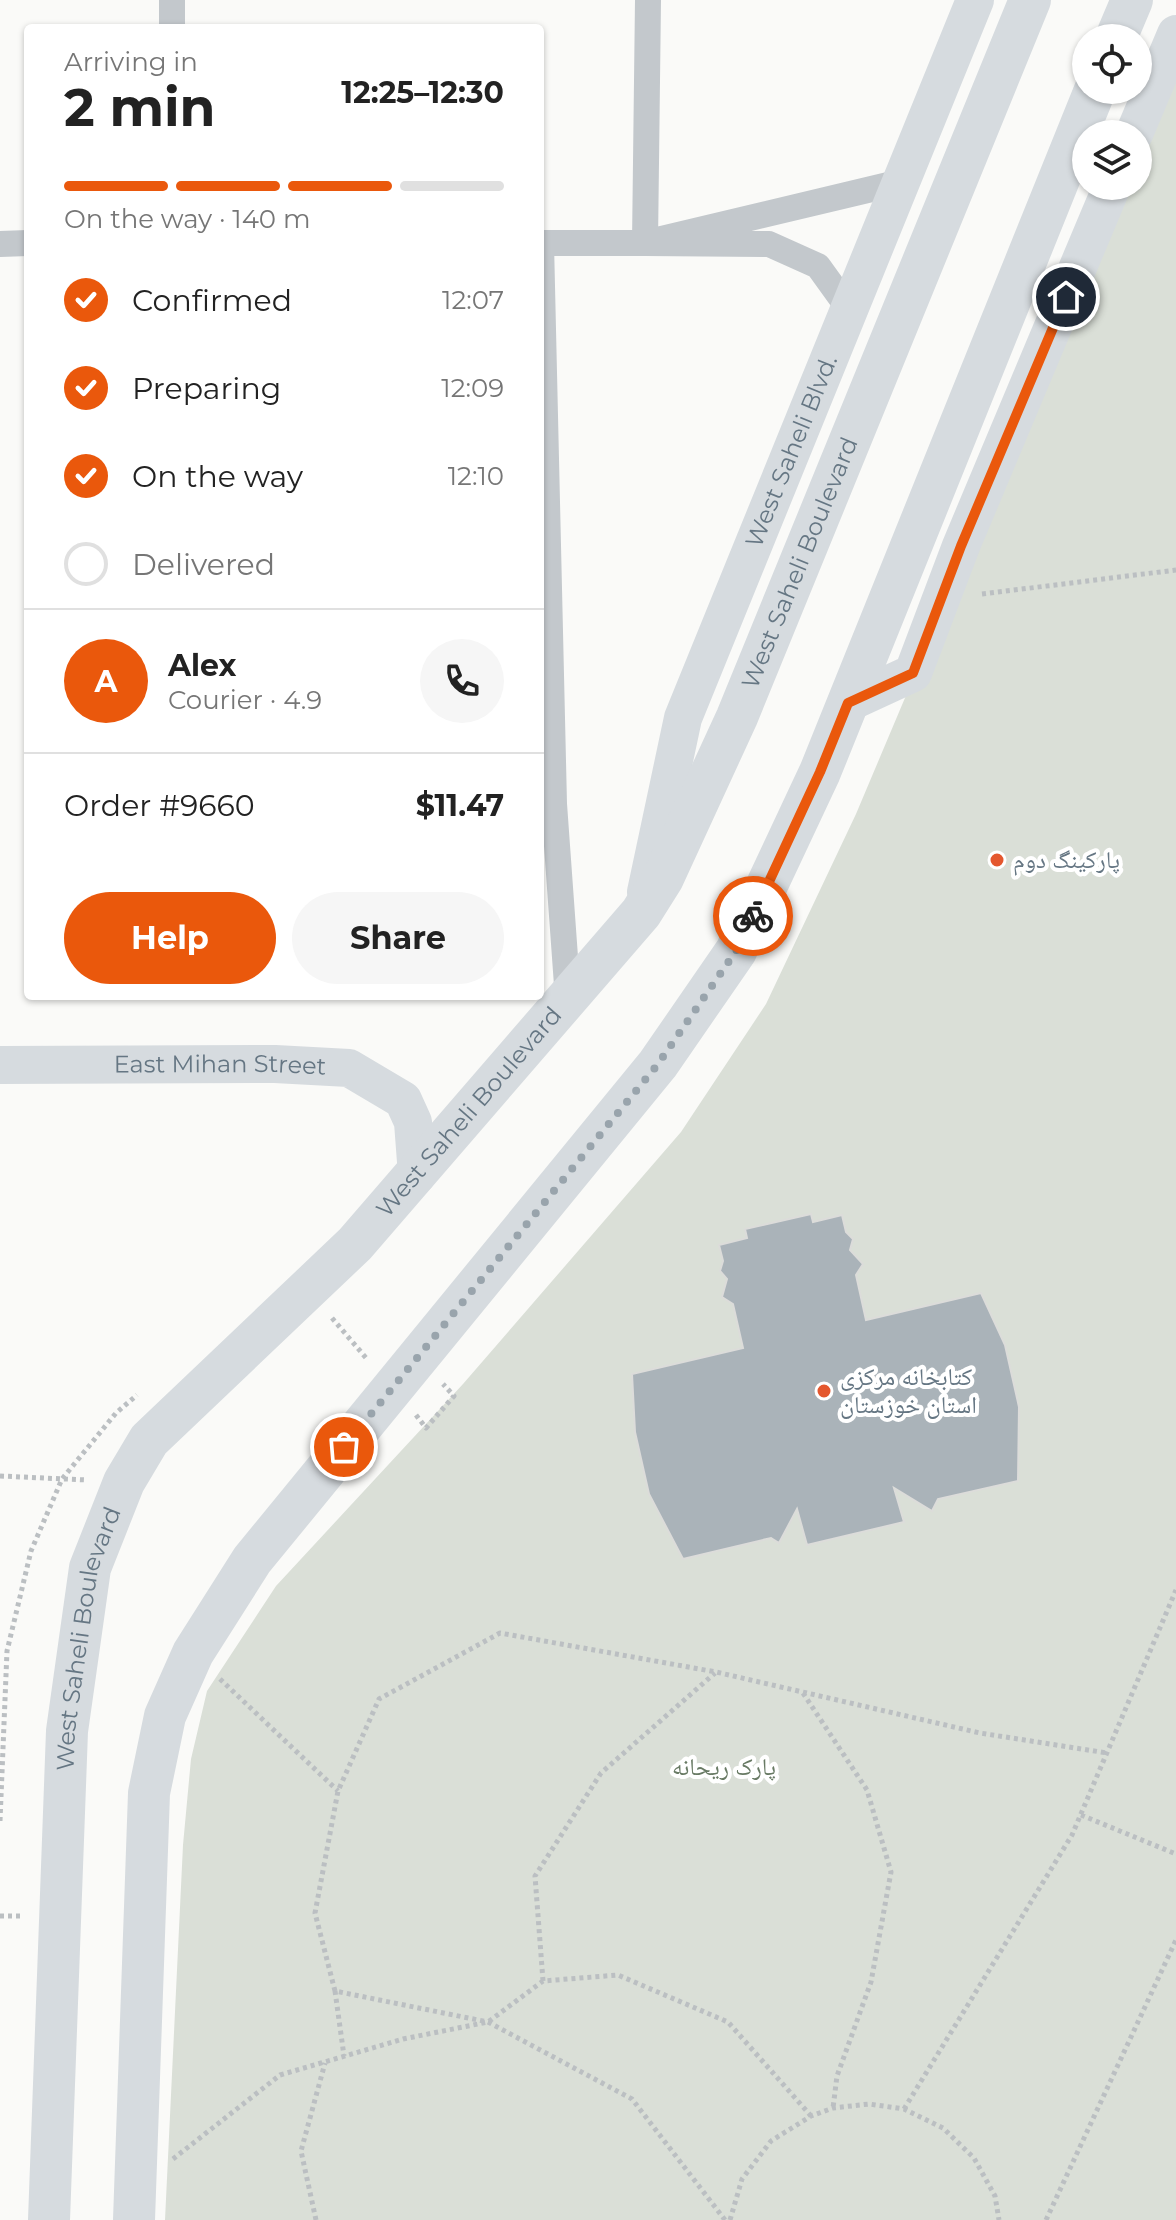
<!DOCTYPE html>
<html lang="en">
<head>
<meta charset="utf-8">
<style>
	:root { --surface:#fff; --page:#f6f6f6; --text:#222; --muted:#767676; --line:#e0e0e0; --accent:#ea580c }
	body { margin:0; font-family:Montserrat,"Noto Naskh Arabic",sans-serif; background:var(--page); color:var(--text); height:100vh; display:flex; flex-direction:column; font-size:30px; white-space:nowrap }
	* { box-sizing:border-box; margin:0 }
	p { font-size:26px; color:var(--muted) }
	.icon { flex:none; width:44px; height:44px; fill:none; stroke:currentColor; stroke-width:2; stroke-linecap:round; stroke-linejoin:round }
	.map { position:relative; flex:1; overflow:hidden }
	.sheet { position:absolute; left:24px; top:24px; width:520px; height:976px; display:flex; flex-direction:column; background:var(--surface); border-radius:8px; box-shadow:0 2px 6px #0004 }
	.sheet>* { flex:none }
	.controls { position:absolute; left:1072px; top:24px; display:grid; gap:16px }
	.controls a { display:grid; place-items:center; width:80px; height:80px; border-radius:50%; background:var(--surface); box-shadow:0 2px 6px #0004; font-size:40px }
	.pin { position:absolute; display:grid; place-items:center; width:68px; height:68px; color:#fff; margin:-34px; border:4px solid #fff; border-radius:50%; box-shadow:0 2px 8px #0007 }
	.courier { position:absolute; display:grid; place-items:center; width:80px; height:80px; margin:-40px; border:6px solid #ea580c; border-radius:50%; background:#fff; color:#222; box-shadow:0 2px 10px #0007 }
	.headline em { font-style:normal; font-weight:700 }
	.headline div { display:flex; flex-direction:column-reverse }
	.headline { display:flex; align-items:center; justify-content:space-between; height:136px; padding:0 40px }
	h1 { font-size:52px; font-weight:700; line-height:60px }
	.bar { display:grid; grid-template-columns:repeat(4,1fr); gap:12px 8px; align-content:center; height:96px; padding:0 40px }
	.bar i { height:10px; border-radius:6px; background:var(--line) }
	.bar .current { background:var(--accent) }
	.bar p { grid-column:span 4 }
	.line { display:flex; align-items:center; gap:20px; padding:0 40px; border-top:2px solid var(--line) }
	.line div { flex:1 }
	.round { display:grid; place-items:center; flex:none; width:84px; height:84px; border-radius:42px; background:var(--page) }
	ol { padding:0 40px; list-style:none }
	li { display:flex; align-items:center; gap:24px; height:88px }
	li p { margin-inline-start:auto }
	li .icon { padding:8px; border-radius:50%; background:var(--accent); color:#fff; stroke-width:4 }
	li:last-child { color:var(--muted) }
	li i { width:44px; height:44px; border:4px solid var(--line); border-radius:50% }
	.cta { display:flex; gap:16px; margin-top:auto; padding:16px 40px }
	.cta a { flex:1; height:92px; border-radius:48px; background:var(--accent); color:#fff; font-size:32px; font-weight:700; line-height:92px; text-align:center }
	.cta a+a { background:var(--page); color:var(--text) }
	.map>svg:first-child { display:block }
</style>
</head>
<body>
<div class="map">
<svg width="1176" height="2220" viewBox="0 0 1176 2220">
	<rect width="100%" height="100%" fill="#fafaf8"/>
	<!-- green -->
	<path fill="#dadfd7" d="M1176 56V2220H165L183 1845 191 1759 207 1691 276 1586 463 1384 681 1132 766 1004 856 814 1121 186H1138V146Z"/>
	<!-- building -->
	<path fill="#aab3b9" stroke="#dcdcda" stroke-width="2" d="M811 1214 813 1222 842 1215 846 1232 853 1239 850 1250 863 1264 856 1275 866 1320 981 1293 1005 1345 1019 1407 1018 1481 938 1499 932 1511 894 1488 904 1522 807 1545 797 1509 779 1543 771 1538 683 1559 649 1494 635 1432 632 1374 743 1348 733 1304 722 1297 727 1279 720 1271 723 1261 719 1245 747 1238 745 1229Z"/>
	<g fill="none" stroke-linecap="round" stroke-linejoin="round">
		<!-- path -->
		<path stroke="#bbbfc2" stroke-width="5" stroke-dasharray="4 4" stroke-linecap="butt" d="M982 594 1176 570
			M332 1318 367 1359
			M416 1415 426 1428 454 1396 443 1384
			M0 1476 87 1480
			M220 1679 338 1791
			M803 1693 867 1790 891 1872 871 1982 837 2076 833 2108
			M1081 1815 1176 1854
			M0 1821 7 1651 31 1551 62 1479 116 1413 137 1395
			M0 1916H23
			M543 1981 535 1876 601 1773 715 1673
			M335 1991 344 2056
			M904 2109 1072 1835 1176 1590
			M173 2159 280 2075 403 2039 488 2022 543 1981 618 1975 728 2022 811 2116
			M316 2220 301 2151 325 2063
			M725 2220 632 2099 488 2022 335 1991 315 1913 338 1791 379 1699 500 1633 716 1672 980 1733 1107 1753
			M730 2220 742 2179 771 2141 811 2116 833 2108 869 2104 904 2109 943 2128 974 2158 995 2196 999 2220
			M1046 2220 1176 1940"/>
		<!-- street -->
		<path stroke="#c3c8cc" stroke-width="26" d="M172 0V28
			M540 243H645L648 0
			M541 243 554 804 568 999
			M0 244 28 243
			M849 309 818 266 769 244 645 243 901 182"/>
		<!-- secondary -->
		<g stroke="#d6dbdf" stroke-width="38">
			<path d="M1134 134 1176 34"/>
			<path d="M848 703 913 673 961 546 1112 186"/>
			<path id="s1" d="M646 892 683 718 975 0"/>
			<path id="s2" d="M0 1065 275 1064 349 1068 403 1100 413 1122 417 1175"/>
		</g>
		<!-- primary -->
		<g stroke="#d6dbdf" stroke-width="42">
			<path d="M1116 38 1132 0"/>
			<path id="s3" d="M49 2220 67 1731 90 1568 124 1482 149 1440 355 1244 641 913 663 878 737 717 1030 0"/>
			<path d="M134 2220 149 1793 165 1716 193 1653 252 1560 658 1064 736 951 820 772 1095 90"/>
		</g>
	</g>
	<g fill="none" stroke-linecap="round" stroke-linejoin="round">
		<!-- done -->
		<path stroke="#99a4ac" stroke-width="8" stroke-dasharray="0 14.4" d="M344 1447 658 1064 736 951 753 916"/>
		<!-- route -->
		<path stroke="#ea580c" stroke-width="10" d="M753 916 820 772 848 703 913 673 961 546 1066 297"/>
	</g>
	<!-- markers -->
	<g fill="#e4572e" stroke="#fff" stroke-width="3">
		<circle cx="997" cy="860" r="8"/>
		<circle cx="824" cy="1391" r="8"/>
	</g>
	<g text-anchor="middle" stroke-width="8" stroke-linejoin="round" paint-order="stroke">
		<!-- street labels -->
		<g font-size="24" fill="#657683" stroke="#fff">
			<text dy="8" stroke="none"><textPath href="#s1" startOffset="466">West Saheli Blvd.</textPath></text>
			<text dy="8" stroke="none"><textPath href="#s3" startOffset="1902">West Saheli Boulevard</textPath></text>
			<text dy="8" stroke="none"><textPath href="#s2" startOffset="220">East Mihan Street</textPath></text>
			<text dy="8" stroke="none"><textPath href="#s3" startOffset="1254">West Saheli Boulevard</textPath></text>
			<text dy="8" stroke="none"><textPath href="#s3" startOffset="584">West Saheli Boulevard</textPath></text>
		</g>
		<!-- poi labels -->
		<g font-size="24" fill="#657683" stroke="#fff" text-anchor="start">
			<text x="1013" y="868">پارکینگ دوم</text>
			<text x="840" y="1385">کتابخانه مرکزی<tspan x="840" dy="28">استان خوزستان</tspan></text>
		</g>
		<!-- park labels -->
		<g font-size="24" fill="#687a64" stroke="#fff">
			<text x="724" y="1775">پارک ریحانه</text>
		</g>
	</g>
</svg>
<div class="controls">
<a><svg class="icon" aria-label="locate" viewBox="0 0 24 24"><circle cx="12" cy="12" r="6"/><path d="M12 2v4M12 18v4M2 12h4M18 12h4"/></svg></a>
<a><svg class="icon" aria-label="layers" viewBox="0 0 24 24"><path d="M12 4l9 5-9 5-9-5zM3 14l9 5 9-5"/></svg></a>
</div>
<div class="pin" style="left:344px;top:1447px;background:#ea580c"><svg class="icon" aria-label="bag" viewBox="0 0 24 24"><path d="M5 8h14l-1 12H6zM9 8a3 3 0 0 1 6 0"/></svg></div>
<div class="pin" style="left:1066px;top:297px;background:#1f2937"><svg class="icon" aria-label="home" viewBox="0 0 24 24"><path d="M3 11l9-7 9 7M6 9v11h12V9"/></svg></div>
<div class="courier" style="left:753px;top:916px"><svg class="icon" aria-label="bike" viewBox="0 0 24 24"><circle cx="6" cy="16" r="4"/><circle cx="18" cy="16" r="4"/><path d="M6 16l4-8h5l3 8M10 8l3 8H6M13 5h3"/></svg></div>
<section class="sheet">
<div class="headline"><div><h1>2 min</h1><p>Arriving in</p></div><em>12:25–12:30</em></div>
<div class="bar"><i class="current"></i><i class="current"></i><i class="current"></i><i></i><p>On the way · 140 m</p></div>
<ol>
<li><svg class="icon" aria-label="check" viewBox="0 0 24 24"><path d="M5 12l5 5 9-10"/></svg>Confirmed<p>12:07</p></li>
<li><svg class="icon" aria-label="check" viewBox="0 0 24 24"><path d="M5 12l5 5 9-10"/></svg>Preparing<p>12:09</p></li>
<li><svg class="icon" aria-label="check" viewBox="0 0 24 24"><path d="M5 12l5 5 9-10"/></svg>On the way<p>12:10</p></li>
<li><i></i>Delivered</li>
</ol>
<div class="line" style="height:144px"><b class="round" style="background:var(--accent);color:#fff">A</b><div><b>Alex</b><p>Courier · 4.9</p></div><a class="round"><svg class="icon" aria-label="phone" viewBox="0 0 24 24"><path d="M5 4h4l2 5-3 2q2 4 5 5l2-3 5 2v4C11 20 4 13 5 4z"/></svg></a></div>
<div class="line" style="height:104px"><div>Order #9660</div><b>$11.47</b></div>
<div class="cta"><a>Help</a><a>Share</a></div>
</section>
</div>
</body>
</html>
